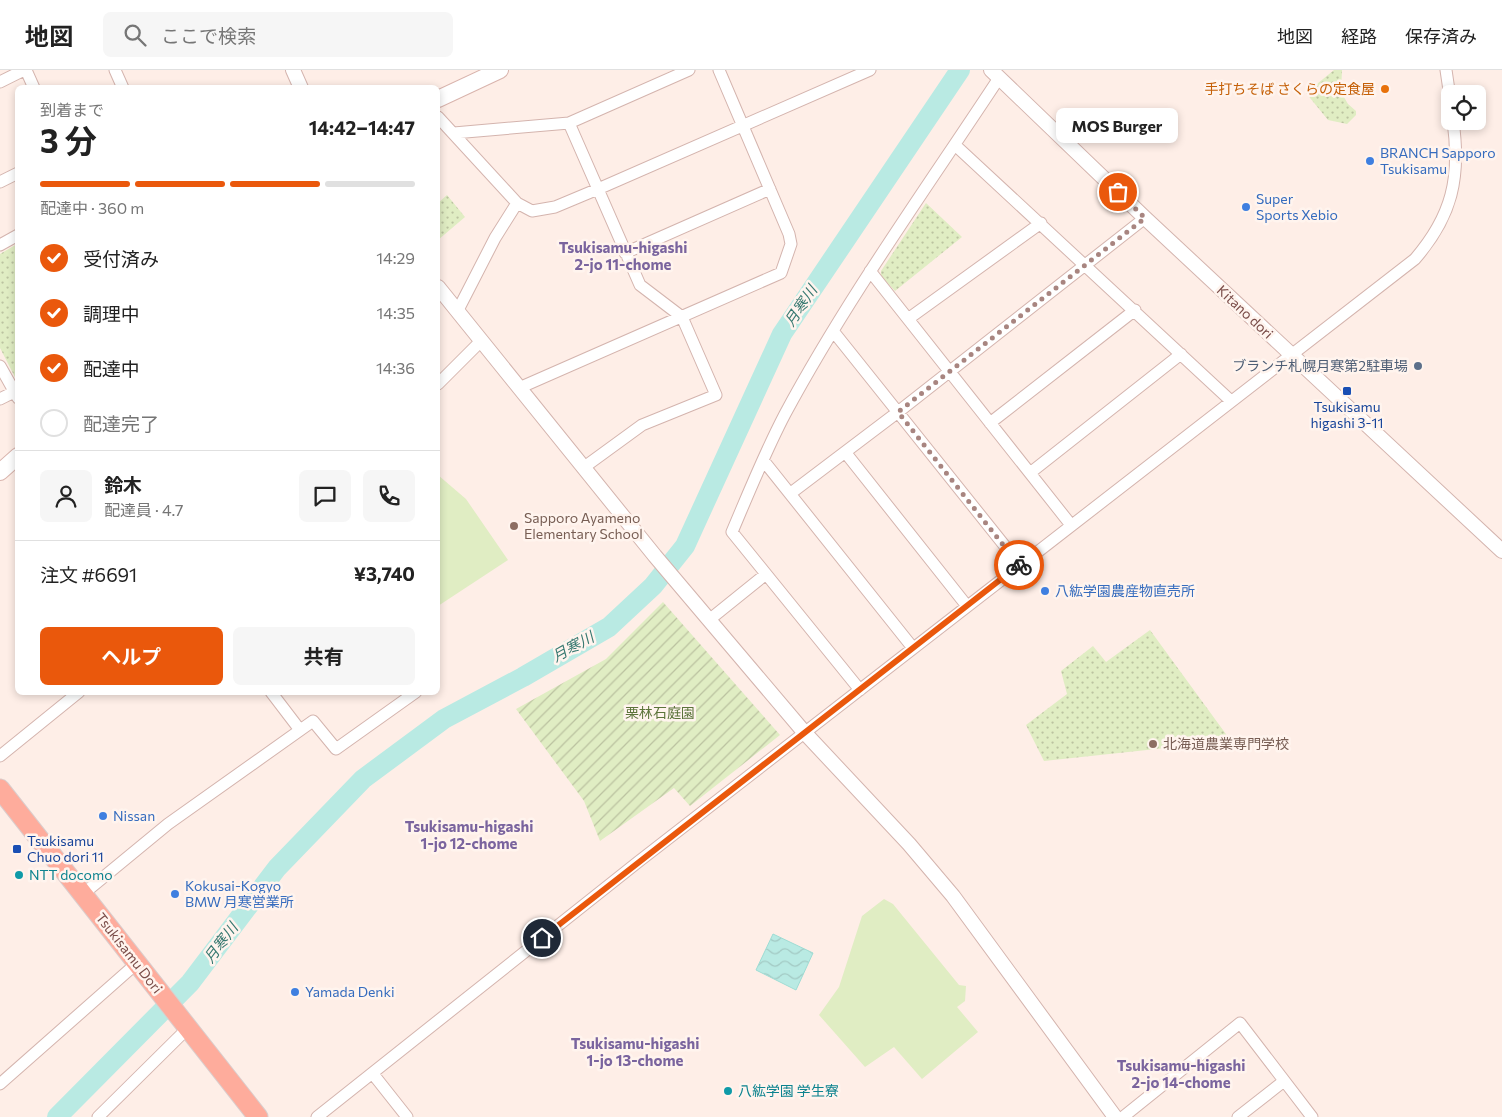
<!DOCTYPE html>
<html lang="ja">
<head>
<meta charset="utf-8">
<style>
	:root { --surface:#fff; --page:#f6f6f6; --text:#222; --muted:#767676; --line:#e0e0e0; --accent:#ea580c }
	body { margin:0; font-family:Commissioner,"Noto Sans JP",sans-serif; background:var(--page); color:var(--text); height:100vh; display:flex; flex-direction:column; font-size:19px; white-space:nowrap }
	* { box-sizing:border-box; margin:0 }
	p { font-size:16px; color:var(--muted) }
	.icon { flex:none; width:28px; height:28px; fill:none; stroke:currentColor; stroke-width:2; stroke-linecap:round; stroke-linejoin:round }
	.map { position:relative; flex:1; overflow:hidden }
	.drawer { position:absolute; left:15px; top:15px; width:425px; height:610px; display:flex; flex-direction:column; background:var(--surface); border-radius:8px; box-shadow:0 2px 8px #0003 }
	.drawer>* { flex:none }
	.buttons { position:absolute; left:1441px; top:15px; display:grid; gap:10px }
	.buttons a { display:grid; place-items:center; width:45px; height:45px; border-radius:8px; background:var(--surface); box-shadow:0 2px 8px #0003; font-size:25px }
	.pin { position:absolute; display:grid; place-items:center; width:42px; height:42px; color:#fff; margin:-21px; border:2px solid #fff; border-radius:50%; box-shadow:0 1px 5px #0007 }
	.courier { position:absolute; display:grid; place-items:center; width:50px; height:50px; margin:-25px; border:4px solid #ea580c; border-radius:50%; background:#fff; color:#222; box-shadow:0 1px 6px #0007 }
	.bubble { position:absolute; height:35px; border-radius:8px; background:var(--surface); box-shadow:0 2px 8px #0003; font-size:16px; font-weight:700; line-height:35px; text-align:center }
	.headline em { font-style:normal; font-weight:700 }
	.headline div { display:flex; flex-direction:column-reverse }
	.headline { display:flex; align-items:center; justify-content:space-between; height:85px; padding:0 25px }
	h1 { font-size:32px; font-weight:700; line-height:38px }
	.bar { display:grid; grid-template-columns:repeat(4,1fr); gap:8px 5px; align-content:center; height:60px; padding:0 25px }
	.bar i { height:6px; border-radius:4px; background:var(--line) }
	.bar .current { background:var(--accent) }
	.bar p { grid-column:span 4 }
	.line { display:flex; align-items:center; gap:12px; padding:0 25px; border-top:1px solid var(--line) }
	.line div { flex:1 }
	.round { display:grid; place-items:center; flex:none; width:52px; height:52px; border-radius:8px; background:var(--page) }
	ol { padding:0 25px; list-style:none }
	li { display:flex; align-items:center; gap:15px; height:55px }
	li p { margin-inline-start:auto }
	li .icon { padding:5px; border-radius:50%; background:var(--accent); color:#fff; stroke-width:4 }
	li:last-child { color:var(--muted) }
	li i { width:28px; height:28px; border:2px solid var(--line); border-radius:50% }
	.button { display:flex; gap:10px; margin-top:auto; padding:10px 25px }
	.button a { flex:1; height:58px; border-radius:8px; background:var(--accent); color:#fff; font-size:20px; font-weight:700; line-height:58px; text-align:center }
	.button a+a { background:var(--page); color:var(--text) }
	header { display:flex; align-items:center; gap:30px; box-sizing:border-box; height:70px; padding:0 25px; background:var(--surface); border-bottom:1px solid var(--line) }
	header strong { font-size:24px }
	nav { display:flex; gap:28px; margin-inline-start:auto; font-size:18px }
	.search { width:350px; height:45px; background:var(--page); display:flex; align-items:center; gap:12px; box-sizing:border-box; padding:0 18px; border-radius:8px; color:var(--muted); font-size:19px }
	.map>svg:first-child { display:block }
</style>
</head>
<body>
<header>
<strong>地図</strong>
<div class="search"><svg class="icon" aria-label="search" viewBox="0 0 24 24"><circle cx="10" cy="10" r="6"/><path d="M15 15l6 6"/></svg>ここで検索</div>
<nav><a>地図</a><a>経路</a><a>保存済み</a></nav>
</header>
<div class="map">
<svg width="1502" height="1047" viewBox="0 0 1502 1047">
	<defs>
		<pattern id="grass-dots" width="8" height="8" patternUnits="userSpaceOnUse" patternTransform="scale(1.25)"><rect width="8" height="8" fill="#e0edc3"/><path d="M2 2h.1M6 6h.1" fill="none" stroke="#bbc2a0" stroke-width="1.8" stroke-linecap="round"/></pattern>
		<pattern id="garden-furrows" width="10" height="10" patternUnits="userSpaceOnUse" patternTransform="scale(1.25)"><rect width="10" height="10" fill="#e0edc3"/><path d="M-1 1l2-2M0 10L10 0M9 11l2-2" fill="none" stroke="#bbc2a0"/></pattern>
		<pattern id="water-waves" width="16" height="10" patternUnits="userSpaceOnUse" patternTransform="scale(1.25)"><rect width="16" height="10" fill="#b9eae3"/><path d="M0 5q4-4 8 0t8 0" fill="none" stroke="#a3cac4"/></pattern>
	</defs>
	<rect width="100%" height="100%" fill="#feeee7"/>
	<!-- grass -->
	<path fill="url(#grass-dots)" d="M1334 0H1342L1341 22 1348 34 1356 41V45L1347 54 1328 50 1306 23Z
		M447 125 465 147 438 170V133Z
		M926 133 962 167 895 221 881 206V201Z
		M17 174V311L0 278V184Z
		M1150 560 1231 671 1044 691 1026 655 1067 624 1061 601 1093 576 1106 592Z"/>
	<!-- garden -->
	<path fill="url(#garden-furrows)" d="M663 532 780 665 690 736 674 718 600 771 584 731 516 639 606 589Z"/>
	<!-- pitch -->
	<path fill="#e0edc3" d="M438 405 466 429 508 490 438 536Z
		M884 829 893 834 959 915 966 916 965 931 957 937 978 962 922 1009 894 977 865 997 819 945 839 917 862 846Z"/>
	<!-- water -->
	<path fill="url(#water-waves)" stroke="#9edcd4" d="M773 864 813 883 796 920 756 900Z"/>
	<g fill="none" stroke-linecap="round" stroke-linejoin="round">
		<!-- river -->
		<path stroke="#b9eae3" stroke-width="20" d="M57 1047 190 913 277 798 363 709 444 649 523 607 609 557 653 516 685 476 782 264 960 0"/>
		<defs>
			<path id="minor" d="M26 0 34 18
				M115 0 123 18
				M1446 0 1450 27
				M0 12 24 0
				M438 47 517 133 532 141 555 137 598 119 870 0
				M569 53 640 215 682 247 716 325 642 355 583 398
				M454 63 569 53 689 0
				M955 75 1231 331
				M0 112 18 103
				M0 175 18 165
				M625 183 770 119
				M870 201 1071 455
				M457 242 495 168 517 133
				M908 249 1041 153
				M833 261 1020 495
				M0 296 18 328
				M438 314 481 271
				M519 318 781 203 791 174 789 164 719 0
				M0 329 14 322
				M990 353 1135 240
				M845 382 967 536
				M763 390 913 578
				M1030 403 1181 284
				M791 423 898 342 1145 148
				M709 550 766 504
				M860 620 732 462C749 422 765 382 785 344 848 227 926 119 999 8
				M271 622 300 660
				M0 686 79 622
				M83 824 168 754 313 651 336 679 416 622
				M373 1004 407 1047
				M0 1014 137 893
				M98 1047 189 957
				M317 1047 638 792 1415 189C1452 146 1461 108 1453 51
				M1123 1047 1240 953 1312 1047
				M1238 1047 1284 1011"/>
			<path id="tertiary" d="M293 0 301 18
				M991 0 1145 148 1502 481
				M438 217 655 486 804 662 909 774 953 826 1115 1047"/>
			<path id="secondary" d="M438 29 500 0
				M0 402 18 386"/>
			<path id="trunk" d="M0 719 258 1047"/>
		</defs>
		<!-- minor casing -->
		<use href="#minor" stroke="#d4b4ae" stroke-width="13"/>
		<!-- tertiary casing -->
		<use href="#tertiary" stroke="#d4b4ae" stroke-width="16"/>
		<!-- secondary casing -->
		<use href="#secondary" stroke="#d9b4ad" stroke-width="18"/>
		<!-- trunk casing -->
		<use href="#trunk" stroke="#dacdcc" stroke-width="21"/>
		<!-- minor -->
		<use href="#minor" stroke="#fff" stroke-width="11"/>
		<!-- tertiary -->
		<use href="#tertiary" stroke="#fff" stroke-width="14"/>
		<!-- secondary -->
		<use href="#secondary" stroke="#fff" stroke-width="16"/>
		<!-- trunk -->
		<use href="#trunk" stroke="#feac9c" stroke-width="19"/>
	</g>
	<g fill="none" stroke-linecap="round" stroke-linejoin="round">
		<!-- done -->
		<path stroke="#a88580" stroke-width="5" stroke-dasharray="0 9" d="M1019 495 898 342 1145 148 1118 122"/>
		<!-- route -->
		<path stroke="#ea580c" stroke-width="6" d="M542 868 1019 495"/>
	</g>
	<!-- markers -->
	<circle fill="#e8710a" stroke="#fff4ee" stroke-width="2" cx="1385" cy="19" r="5"/>
	<g fill="#3f7fe0" stroke="#fff4ee" stroke-width="2">
		<circle cx="1370" cy="91" r="5"/>
		<circle cx="1246" cy="137" r="5"/>
		<circle cx="1045" cy="521" r="5"/>
		<circle cx="103" cy="746" r="5"/>
		<circle cx="175" cy="824" r="5"/>
		<circle cx="295" cy="922" r="5"/>
	</g>
	<circle fill="#5c6f8a" stroke="#fff4ee" stroke-width="2" cx="1418" cy="296" r="5"/>
	<g fill="#1a4fb4" stroke="#fff4ee" stroke-width="2">
		<rect x="1342" y="316" width="10" height="10" rx="2.5"/>
		<rect x="12" y="774" width="10" height="10" rx="2.5"/>
	</g>
	<g fill="#8d6e63" stroke="#fff4ee" stroke-width="2">
		<circle cx="514" cy="456" r="5"/>
		<circle cx="1153" cy="674" r="5"/>
	</g>
	<g fill="#0f9aa8" stroke="#fff4ee" stroke-width="2">
		<circle cx="19" cy="805" r="5"/>
		<circle cx="728" cy="1021" r="5"/>
	</g>
	<g text-anchor="middle" stroke-width="5" stroke-linejoin="round" paint-order="stroke">
		<!-- food labels -->
		<g font-size="14" fill="#c56008" stroke="#fff4ee" text-anchor="end">
			<text x="1375" y="24">手打ちそば さくらの定食屋</text>
		</g>
		<!-- shop labels -->
		<g font-size="14" fill="#366cbe" stroke="#fff4ee" text-anchor="start">
			<text x="1380" y="88">BRANCH Sapporo<tspan x="1380" dy="16">Tsukisamu</tspan></text>
			<text x="1256" y="134">Super<tspan x="1256" dy="16">Sports Xebio</tspan></text>
			<text x="1055" y="526">八紘学園農産物直売所</text>
			<text x="113" y="751">Nissan</text>
			<text x="185" y="821">Kokusai-Kogyo<tspan x="185" dy="16">BMW 月寒営業所</tspan></text>
			<text x="305" y="927">Yamada Denki</text>
		</g>
		<!-- street labels -->
		<g font-size="14" fill="#7a4c48" stroke="#fff4ee">
			<text transform="translate(1245 242) rotate(43)" y="5">Kitano dori</text>
			<text transform="translate(129 883) rotate(52)" y="5">Tsukisamu Dori</text>
		</g>
		<!-- service labels -->
		<g font-size="14" fill="#4e5e75" stroke="#fff4ee" text-anchor="end">
			<text x="1408" y="301">ブランチ札幌月寒第2駐車場</text>
		</g>
		<!-- transit labels -->
		<g font-size="14" fill="#164399" stroke="#fff4ee">
			<text x="1347" y="342">Tsukisamu<tspan x="1347" dy="16">higashi 3-11</tspan></text>
			<text x="27" y="776" text-anchor="start">Tsukisamu<tspan x="27" dy="16">Chuo dori 11</tspan></text>
		</g>
		<!-- education labels -->
		<g font-size="14" fill="#785e54" stroke="#fff4ee" text-anchor="start">
			<text x="524" y="453">Sapporo Ayameno<tspan x="524" dy="16">Elementary School</tspan></text>
			<text x="1163" y="679">北海道農業専門学校</text>
		</g>
		<!-- park labels -->
		<g font-size="14" fill="#5c743a" stroke="#fff4ee">
			<text x="660" y="648">栗林石庭園</text>
		</g>
		<!-- culture labels -->
		<g font-size="14" fill="#0d838f" stroke="#fff4ee" text-anchor="start">
			<text x="29" y="810">NTT docomo</text>
			<text x="738" y="1026">八紘学園 学生寮</text>
		</g>
		<!-- neighbourhood labels -->
		<g font-size="15" font-weight="bold" fill="#7a649e" stroke="#fff4ee">
			<text x="623" y="183">Tsukisamu-higashi<tspan x="623" dy="17">2-jo 11-chome</tspan></text>
			<text x="469" y="762">Tsukisamu-higashi<tspan x="469" dy="17">1-jo 12-chome</tspan></text>
			<text x="635" y="979">Tsukisamu-higashi<tspan x="635" dy="17">1-jo 13-chome</tspan></text>
			<text x="1181" y="1001">Tsukisamu-higashi<tspan x="1181" dy="17">2-jo 14-chome</tspan></text>
		</g>
		<!-- water labels -->
		<g font-size="15" font-style="italic" fill="#387971" stroke="#fff4ee">
			<text transform="translate(801 236) rotate(-56)" y="5">月寒川</text>
			<text transform="translate(573 577) rotate(-29)" y="5">月寒川</text>
			<text transform="translate(221 873) rotate(-53)" y="5">月寒川</text>
		</g>
	</g>
</svg>
<div class="buttons">
<a><svg class="icon" aria-label="locate" viewBox="0 0 24 24"><circle cx="12" cy="12" r="6"/><path d="M12 2v4M12 18v4M2 12h4M18 12h4"/></svg></a>
</div>
<div class="pin" style="left:1118px;top:122px;background:#ea580c"><svg class="icon" aria-label="bag" viewBox="0 0 24 24"><path d="M5 8h14l-1 12H6zM9 8a3 3 0 0 1 6 0"/></svg></div>
<div class="pin" style="left:542px;top:868px;background:#1f2937"><svg class="icon" aria-label="home" viewBox="0 0 24 24"><path d="M3 11l9-7 9 7M6 9v11h12V9"/></svg></div>
<div class="courier" style="left:1019px;top:495px"><svg class="icon" aria-label="bike" viewBox="0 0 24 24"><circle cx="6" cy="16" r="4"/><circle cx="18" cy="16" r="4"/><path d="M6 16l4-8h5l3 8M10 8l3 8H6M13 5h3"/></svg></div>
<div class="bubble" style="left:1056px;top:38px;width:122px">MOS Burger</div>
<section class="drawer">
<div class="headline"><div><h1>3 分</h1><p>到着まで</p></div><em>14:42–14:47</em></div>
<div class="bar"><i class="current"></i><i class="current"></i><i class="current"></i><i></i><p>配達中 · 360 m</p></div>
<ol>
<li><svg class="icon" aria-label="check" viewBox="0 0 24 24"><path d="M5 12l5 5 9-10"/></svg>受付済み<p>14:29</p></li>
<li><svg class="icon" aria-label="check" viewBox="0 0 24 24"><path d="M5 12l5 5 9-10"/></svg>調理中<p>14:35</p></li>
<li><svg class="icon" aria-label="check" viewBox="0 0 24 24"><path d="M5 12l5 5 9-10"/></svg>配達中<p>14:36</p></li>
<li><i></i>配達完了</li>
</ol>
<div class="line" style="height:90px"><a class="round"><svg class="icon" aria-label="person" viewBox="0 0 24 24"><circle cx="12" cy="8" r="4"/><path d="M4 21q1-7 8-7t8 7"/></svg></a><div><b>鈴木</b><p>配達員 · 4.7</p></div><a class="round"><svg class="icon" aria-label="chat" viewBox="0 0 24 24"><path d="M4 5h16v11H9l-5 4z"/></svg></a><a class="round"><svg class="icon" aria-label="phone" viewBox="0 0 24 24"><path d="M5 4h4l2 5-3 2q2 4 5 5l2-3 5 2v4C11 20 4 13 5 4z"/></svg></a></div>
<div class="line" style="height:65px"><div>注文 #6691</div><b>¥3,740</b></div>
<div class="button"><a>ヘルプ</a><a>共有</a></div>
</section>
</div>
</body>
</html>
